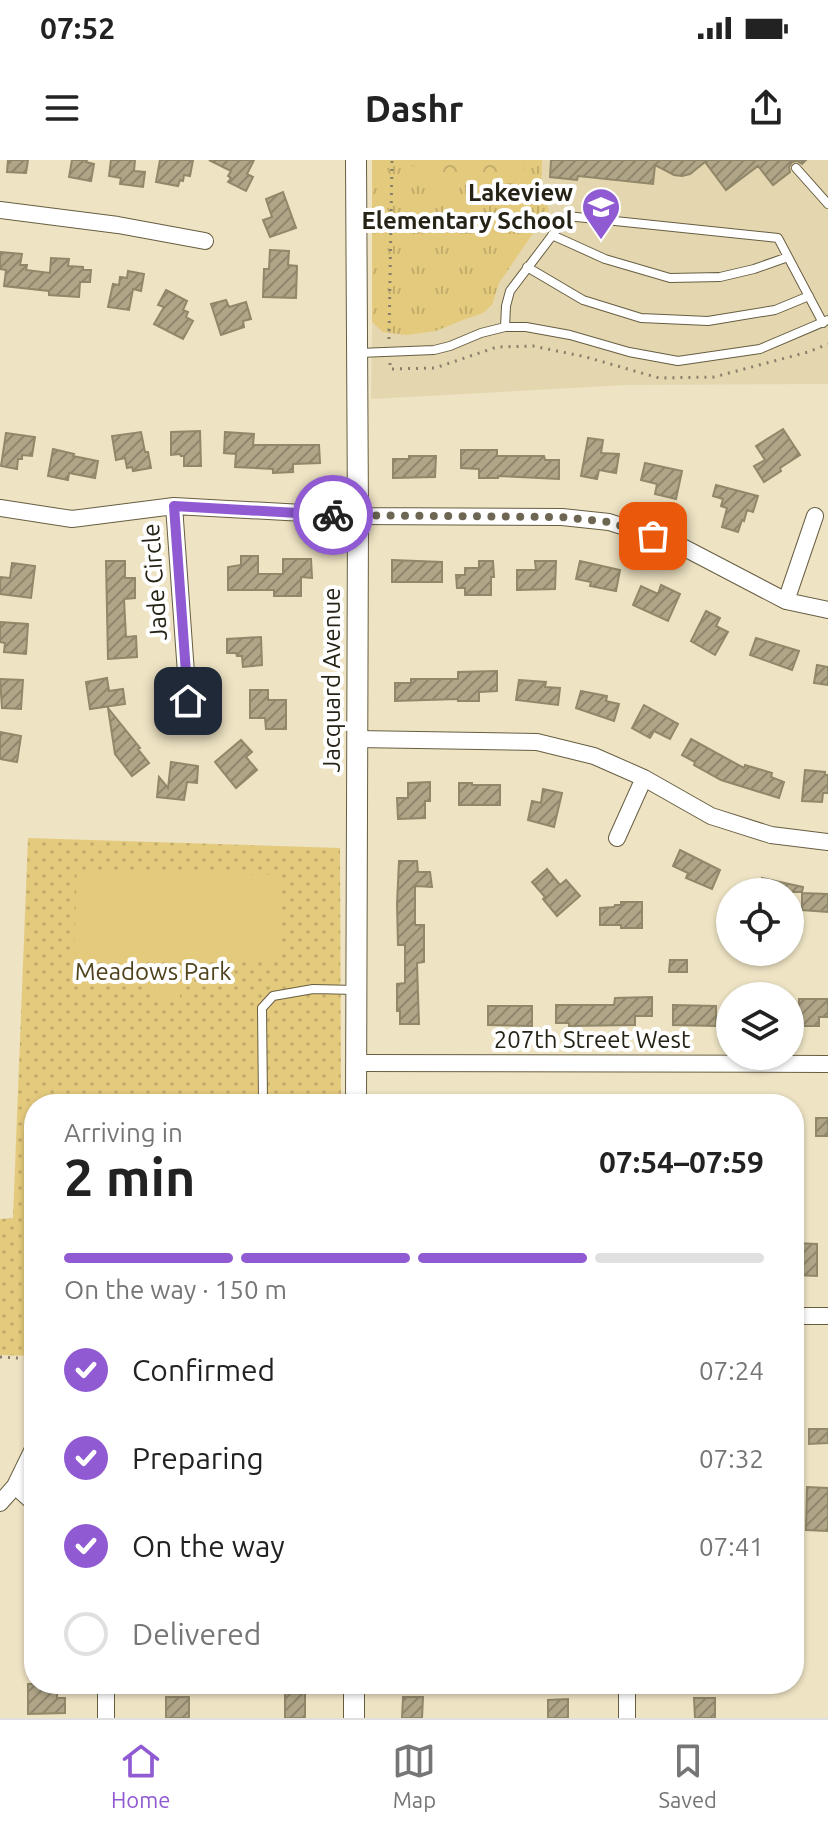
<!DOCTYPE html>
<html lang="en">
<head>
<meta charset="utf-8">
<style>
	:root { --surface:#fff; --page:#f6f6f6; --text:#222; --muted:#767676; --line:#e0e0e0; --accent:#8f5ad2 }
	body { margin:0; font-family:Ubuntu,sans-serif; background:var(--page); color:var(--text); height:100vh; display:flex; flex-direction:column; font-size:30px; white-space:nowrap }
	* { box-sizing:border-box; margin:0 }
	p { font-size:26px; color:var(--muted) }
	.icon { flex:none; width:44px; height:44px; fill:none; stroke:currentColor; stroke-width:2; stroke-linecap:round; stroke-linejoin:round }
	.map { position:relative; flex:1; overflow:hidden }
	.panel { position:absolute; left:24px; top:934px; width:780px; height:600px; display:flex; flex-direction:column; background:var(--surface); border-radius:32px; box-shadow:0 2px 6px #0004 }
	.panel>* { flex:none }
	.buttons { position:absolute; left:716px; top:718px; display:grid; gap:16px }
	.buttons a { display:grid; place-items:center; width:88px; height:88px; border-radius:50%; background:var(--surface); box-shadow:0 2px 6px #0004; font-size:40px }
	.pin { position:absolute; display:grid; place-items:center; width:68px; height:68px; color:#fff; margin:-34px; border-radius:16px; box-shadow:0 4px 12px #0006 }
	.courier { position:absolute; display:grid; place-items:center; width:80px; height:80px; margin:-40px; border:6px solid #8f5ad2; border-radius:50%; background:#fff; color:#222; box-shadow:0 2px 10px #0007 }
	.head em { font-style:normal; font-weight:700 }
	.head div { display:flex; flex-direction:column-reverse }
	.head { display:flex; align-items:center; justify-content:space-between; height:136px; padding:0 40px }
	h1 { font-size:52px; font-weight:700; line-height:60px }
	.bar { display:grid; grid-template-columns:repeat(4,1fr); gap:12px 8px; align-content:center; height:96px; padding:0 40px }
	.bar i { height:10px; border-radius:6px; background:var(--line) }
	.bar .selected { background:var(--accent) }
	.bar p { grid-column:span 4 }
	ol { padding:0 40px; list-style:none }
	li { display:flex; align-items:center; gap:24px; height:88px }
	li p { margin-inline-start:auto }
	li .icon { padding:8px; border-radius:50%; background:var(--accent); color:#fff; stroke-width:4 }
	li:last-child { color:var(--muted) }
	li i { width:44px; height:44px; border:4px solid var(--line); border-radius:50% }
	.status { display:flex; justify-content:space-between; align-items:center; height:56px; padding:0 40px; background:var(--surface); direction:ltr }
	.status svg { height:22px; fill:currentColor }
	header { display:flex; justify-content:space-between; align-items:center; height:104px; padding:0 40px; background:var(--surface); font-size:36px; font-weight:700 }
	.menu { display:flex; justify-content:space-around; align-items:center; height:112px; border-top:2px solid var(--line); background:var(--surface); font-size:22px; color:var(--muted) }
	.menu a { display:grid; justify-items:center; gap:4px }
	.menu .selected { color:var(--accent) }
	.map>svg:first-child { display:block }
</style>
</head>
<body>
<div class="status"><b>07:52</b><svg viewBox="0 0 49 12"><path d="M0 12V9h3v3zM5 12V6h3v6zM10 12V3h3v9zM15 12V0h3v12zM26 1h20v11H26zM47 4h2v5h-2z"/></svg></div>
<header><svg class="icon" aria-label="menu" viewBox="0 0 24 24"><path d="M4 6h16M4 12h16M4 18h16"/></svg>Dashr<svg class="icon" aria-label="share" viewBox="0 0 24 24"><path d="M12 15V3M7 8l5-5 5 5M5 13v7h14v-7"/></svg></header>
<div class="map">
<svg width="828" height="1558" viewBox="0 0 828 1558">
	<defs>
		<pattern id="grass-tufts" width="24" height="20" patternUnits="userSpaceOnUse" patternTransform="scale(2)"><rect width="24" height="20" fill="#e4ca7d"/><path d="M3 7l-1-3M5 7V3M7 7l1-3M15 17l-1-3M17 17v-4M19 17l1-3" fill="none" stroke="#c3ad6b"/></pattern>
		<pattern id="forest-crowns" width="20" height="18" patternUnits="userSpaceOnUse" patternTransform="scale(2)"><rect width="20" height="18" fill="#e4ca7d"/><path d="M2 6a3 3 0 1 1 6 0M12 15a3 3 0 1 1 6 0" fill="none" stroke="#c3ad6b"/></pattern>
		<pattern id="park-dots" width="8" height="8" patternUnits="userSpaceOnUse" patternTransform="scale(2)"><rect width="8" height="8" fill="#e4ca7d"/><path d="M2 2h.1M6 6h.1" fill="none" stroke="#c3ad6b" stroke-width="1.8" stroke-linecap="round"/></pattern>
		<pattern id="building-hatch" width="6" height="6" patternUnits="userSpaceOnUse" patternTransform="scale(2)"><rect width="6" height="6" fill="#b0a587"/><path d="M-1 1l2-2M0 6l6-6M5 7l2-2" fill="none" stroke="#8f866d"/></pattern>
	</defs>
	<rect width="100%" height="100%" fill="#eee3c3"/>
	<!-- built -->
	<path fill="#e4d6af" d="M375 0H828V224L627 225 371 239Z"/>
	<!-- grass -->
	<path fill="url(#grass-tufts)" d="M372 0H400L421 10 459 24 493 32 506 30 516 25 529 0H542L541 28 549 50 499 123 492 145 483 153 463 160 436 171 406 175 383 172 372 162Z"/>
	<!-- forest -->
	<path fill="url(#forest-crowns)" d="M400 0H529L516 25C509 27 499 32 491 32 468 31 421 11 400 0Z"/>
	<!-- park -->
	<path fill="url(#park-dots)" d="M28 678 340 688 341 944H34V1196L0 1195V1059L13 1058Z"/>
	<!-- pitch -->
	<path fill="#e4ca7d" d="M77 711 282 715 281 802 74 800Z
		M180 812V839L154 840 155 813Z
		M22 1034 34 1035V1119L25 1113Z"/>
	<!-- building -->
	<path fill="url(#building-hatch)" stroke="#918769" stroke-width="2" d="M8 0H28L26 13 7 12Z
		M72 0H87L86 2 94 4 91 21 69 17Z
		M111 0H135L134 11 145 12 143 27 120 24 121 18 109 16Z
		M160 0H193L190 16 184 15 183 21 180 20 178 26 156 22Z
		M209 0H254L247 14 253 17 246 31 228 22 231 18 228 16 231 11Z
		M551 0H806L802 4 797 1 792 2 789 7 790 12 773 25 758 6 726 30 705 2 690 14 682 16 674 15 655 5 653 24 578 16 577 20 550 17Z
		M283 32 296 68 270 77 263 60 272 57 266 39Z
		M270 90 289 91 288 105 297 106 296 138 263 137 264 109H269Z
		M0 92 22 94 20 105H27L26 110 50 113 51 98 69 99 68 106 83 107V110H91L90 122H80L79 137 49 135V131L4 126 6 110 0 109Z
		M128 111 144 114 141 131 133 129 129 150 108 147 113 124 119 125 120 117 127 118Z
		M166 130 187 141 183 150 188 152 186 157 193 161 183 179 154 164 164 147 158 145Z
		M226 140 229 147 246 142 251 159 243 161 244 167 221 175 211 144Z
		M783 269 800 295 780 308 781 311 764 322 754 306 765 300 756 286Z
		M200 271 201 306H184V296H181L180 294 171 295V272Z
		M141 272 145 292H148L151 308 133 311 132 307 127 308 125 298 116 300 112 276Z
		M225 272 254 274 253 285H319L320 303 293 304V312L273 313V309L235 307 236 294 224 293Z
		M6 273 35 277 32 296 22 295V299H18L17 309 1 306Z
		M588 278 603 280 601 293 619 294 616 313 599 310 597 319 581 316Z
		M53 289 74 294 73 296 98 301 95 318 69 313 68 320 48 316Z
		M461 290H497V296H544L545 300H559V319L498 316V318H479V309L461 308Z
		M409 296H436L435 317 393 318V299H409Z
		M645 303 682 311 676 339 655 334 657 324 641 320Z
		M716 325 758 336 753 352 747 350 744 361 742 360 738 372 722 367 727 348 721 346 723 339 713 336Z
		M241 396H258V414H283V399H311L312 418 301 417V436H274V430H228V407L241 405Z
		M392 400 442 402V422H392Z
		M106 401H125V418H135V438L124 439 126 477 136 476 137 497 108 499Z
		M479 401H493L494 417H491V435H465V428H457L456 415H465V408H479Z
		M535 401H556L555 429 517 430V410H536Z
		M580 401 620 410 616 431 590 426 591 422 576 419Z
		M12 403 35 406 31 438 0 434V417L10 418Z
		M661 425 680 434 668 461 633 445 641 426 658 434Z
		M706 451 720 458 716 466 728 472 715 495 691 481Z
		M0 462 28 464 26 494 4 492 5 483 0 482Z
		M261 477 262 505 243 507 242 496H237L236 493H227V479Z
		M756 478 799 491 792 510 750 495Z
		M817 505 828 507V525L814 523Z
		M497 511V531L479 532V541H458V539L395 541V523H411V519H458V512Z
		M107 518 109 531 123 529 125 544 90 549 86 522Z
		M0 519 23 520 21 549 2 548Z
		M519 520 546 522 545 527 560 528 558 545 516 540Z
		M250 530H268V540H286V569H266L265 558H250Z
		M581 531 607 536 606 541 619 544 614 561 576 548Z
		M644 545 678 564 670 579 654 571 650 578 632 568Z
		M108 548 140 588 138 589 149 603 132 616 115 594Z
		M0 572 21 576 17 602 0 599Z
		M691 579 744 608 745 605 772 613 771 617 784 622 779 638 721 620 694 605 695 602 682 595Z
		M241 580 252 592 246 597 257 610 236 628 215 602Z
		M171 602 198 606 197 623 187 622 184 640 157 637 159 617 168 628Z
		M805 610 825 612V615H828V633H823L822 642 802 641Z
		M430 622V641H425V658L398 659 397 638H408V623Z
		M459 623H472V625H500V645H459Z
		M543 629 562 633 554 667 528 660 532 641 541 643Z
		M680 690 720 710 712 729 686 718 688 713 673 706Z
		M399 701H417L418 712H430L432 727 415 726V765H424V802L417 803 419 864H400V851H397V824L405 823V785H398L397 744Z
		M547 709 560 725 566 720 580 736 557 756 543 739 545 737 532 722Z
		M762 718 803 727 802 732H759Z
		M802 733 828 734V752L802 750Z
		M621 742H642V768H621V765H600V748L614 747 615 745H621Z
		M670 800H687V812H669Z
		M652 837V856H635V865L569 866V863H556V845H614L615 838Z
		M799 839H828V857H819V866H798Z
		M673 845 716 846V866L673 865Z
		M488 846H532V866L488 865Z
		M816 958H828V976H816Z
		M794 1083 817 1084V1116L795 1115Z
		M809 1269H828V1283L809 1284Z
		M807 1327 828 1328V1371L806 1370Z
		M28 1524H49V1529H57V1538H65V1553L28 1554Z
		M285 1524H305V1558H285Z
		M166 1537H189V1558H166Z
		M403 1537H423L422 1558H402Z
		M694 1538H715V1558H695Z
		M568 1539V1558H548V1540Z"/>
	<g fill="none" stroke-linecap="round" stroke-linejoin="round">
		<defs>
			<path id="service" d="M796 8 828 44
				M552 75 605 99 670 118 720 117 754 109 788 97
				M527 107 583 140 641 158 708 161 775 150 809 136
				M505 167 506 146 510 131 567 56 778 78 823 163
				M359 193 434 190 450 186 481 173 505 167H526L570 175 629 192 678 201 760 189 828 160
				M263 941 262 848 273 836 313 829 356 830"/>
			<path id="minor" d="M0 50 118 65 205 81
				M174 346 188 541
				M0 348 72 359 174 346 358 356 562 357 609 362 675 383 786 441 828 450
				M786 441 815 356
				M357 579 537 582 594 596 644 618 711 656 771 675 828 682
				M617 678 644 618
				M357 903 828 904
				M794 1156H828
				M15 1326 34 1343
				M0 1343 15 1326 34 1287
				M106 1558V1524
				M627 1558V1524"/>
			<path id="tertiary" d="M356 944 358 356 356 0
				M354 1558V1524"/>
		</defs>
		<!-- service casing -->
		<use href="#service" stroke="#675e42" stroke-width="10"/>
		<!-- minor casing -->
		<use href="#minor" stroke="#675e42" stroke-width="18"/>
		<!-- tertiary casing -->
		<use href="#tertiary" stroke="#675e42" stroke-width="22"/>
		<!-- path -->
		<path stroke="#87806a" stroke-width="3" stroke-dasharray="2 6" stroke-linecap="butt" d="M389 179 392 0
			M390 203V209L435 208 497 187 533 186 586 197 659 218 714 217 808 192 828 184
			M0 1197 34 1199"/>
		<!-- service -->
		<use href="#service" stroke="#fff" stroke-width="8"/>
		<!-- minor -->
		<use href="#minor" stroke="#fff" stroke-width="16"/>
		<!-- tertiary -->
		<use href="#tertiary" stroke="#fff" stroke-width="20"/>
	</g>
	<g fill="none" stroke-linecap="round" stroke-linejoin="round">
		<!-- done -->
		<path stroke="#6c6653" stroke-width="8" stroke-dasharray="0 14.4" d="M333 355 562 357 609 362 653 376"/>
		<!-- route -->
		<path stroke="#8f5ad2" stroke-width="10" d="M188 541 174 346 333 355"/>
	</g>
	<!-- icons -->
	<defs>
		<symbol id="school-pin" viewBox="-11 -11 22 30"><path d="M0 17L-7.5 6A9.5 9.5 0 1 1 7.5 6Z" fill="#8f5ad2" stroke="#fff"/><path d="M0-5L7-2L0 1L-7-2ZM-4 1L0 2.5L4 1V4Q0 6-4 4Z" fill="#fff"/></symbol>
	</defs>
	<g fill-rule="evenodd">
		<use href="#school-pin" x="579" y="25" width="44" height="60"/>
	</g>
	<g text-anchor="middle" stroke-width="8" stroke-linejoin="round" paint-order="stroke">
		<!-- poi labels -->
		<g font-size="24" font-weight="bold" fill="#262216" stroke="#fff" text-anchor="end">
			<text x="573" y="41">Lakeview<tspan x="573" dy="28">Elementary School</tspan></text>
		</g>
		<!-- street labels -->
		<g font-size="24" fill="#262216" stroke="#fff">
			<text transform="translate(155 422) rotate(-94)" y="8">Jade Circle</text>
			<text transform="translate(332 520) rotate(-90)" y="8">Jacquard Avenue</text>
			<text x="592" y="888">207th Street West</text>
		</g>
		<!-- park labels -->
		<g font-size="24" fill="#4f421d" stroke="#fff">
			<text x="153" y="820">Meadows Park</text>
		</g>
	</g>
</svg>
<div class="buttons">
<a><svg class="icon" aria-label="locate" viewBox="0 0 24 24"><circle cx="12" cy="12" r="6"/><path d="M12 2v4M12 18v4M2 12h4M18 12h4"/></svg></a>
<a><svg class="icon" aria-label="layers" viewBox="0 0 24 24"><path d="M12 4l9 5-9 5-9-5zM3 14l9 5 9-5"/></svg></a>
</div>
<div class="pin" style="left:653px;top:376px;background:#ea580c"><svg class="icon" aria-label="bag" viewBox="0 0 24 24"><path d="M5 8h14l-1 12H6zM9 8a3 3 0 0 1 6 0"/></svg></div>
<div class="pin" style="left:188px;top:541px;background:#1f2937"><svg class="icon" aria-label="home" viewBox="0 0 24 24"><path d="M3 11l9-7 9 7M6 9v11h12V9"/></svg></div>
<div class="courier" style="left:333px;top:355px"><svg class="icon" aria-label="bike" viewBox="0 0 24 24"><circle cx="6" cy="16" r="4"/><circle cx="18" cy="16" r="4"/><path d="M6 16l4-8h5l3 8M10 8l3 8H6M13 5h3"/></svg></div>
<section class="panel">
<div class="head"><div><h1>2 min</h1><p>Arriving in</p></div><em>07:54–07:59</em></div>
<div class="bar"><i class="selected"></i><i class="selected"></i><i class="selected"></i><i></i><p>On the way · 150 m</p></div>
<ol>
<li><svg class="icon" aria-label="check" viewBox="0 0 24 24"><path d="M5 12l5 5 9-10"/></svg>Confirmed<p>07:24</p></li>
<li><svg class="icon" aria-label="check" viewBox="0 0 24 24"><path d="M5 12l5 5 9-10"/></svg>Preparing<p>07:32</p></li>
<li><svg class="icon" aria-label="check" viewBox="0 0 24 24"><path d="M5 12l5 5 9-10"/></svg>On the way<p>07:41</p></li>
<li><i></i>Delivered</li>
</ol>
</section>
</div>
<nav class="menu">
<a class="selected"><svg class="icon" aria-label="home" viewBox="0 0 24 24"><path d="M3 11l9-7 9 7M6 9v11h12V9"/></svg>Home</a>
<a><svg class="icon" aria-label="map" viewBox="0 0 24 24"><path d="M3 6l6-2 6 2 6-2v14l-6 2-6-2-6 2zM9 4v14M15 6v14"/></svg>Map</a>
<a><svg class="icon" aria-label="saved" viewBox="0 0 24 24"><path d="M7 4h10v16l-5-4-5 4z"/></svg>Saved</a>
</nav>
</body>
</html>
